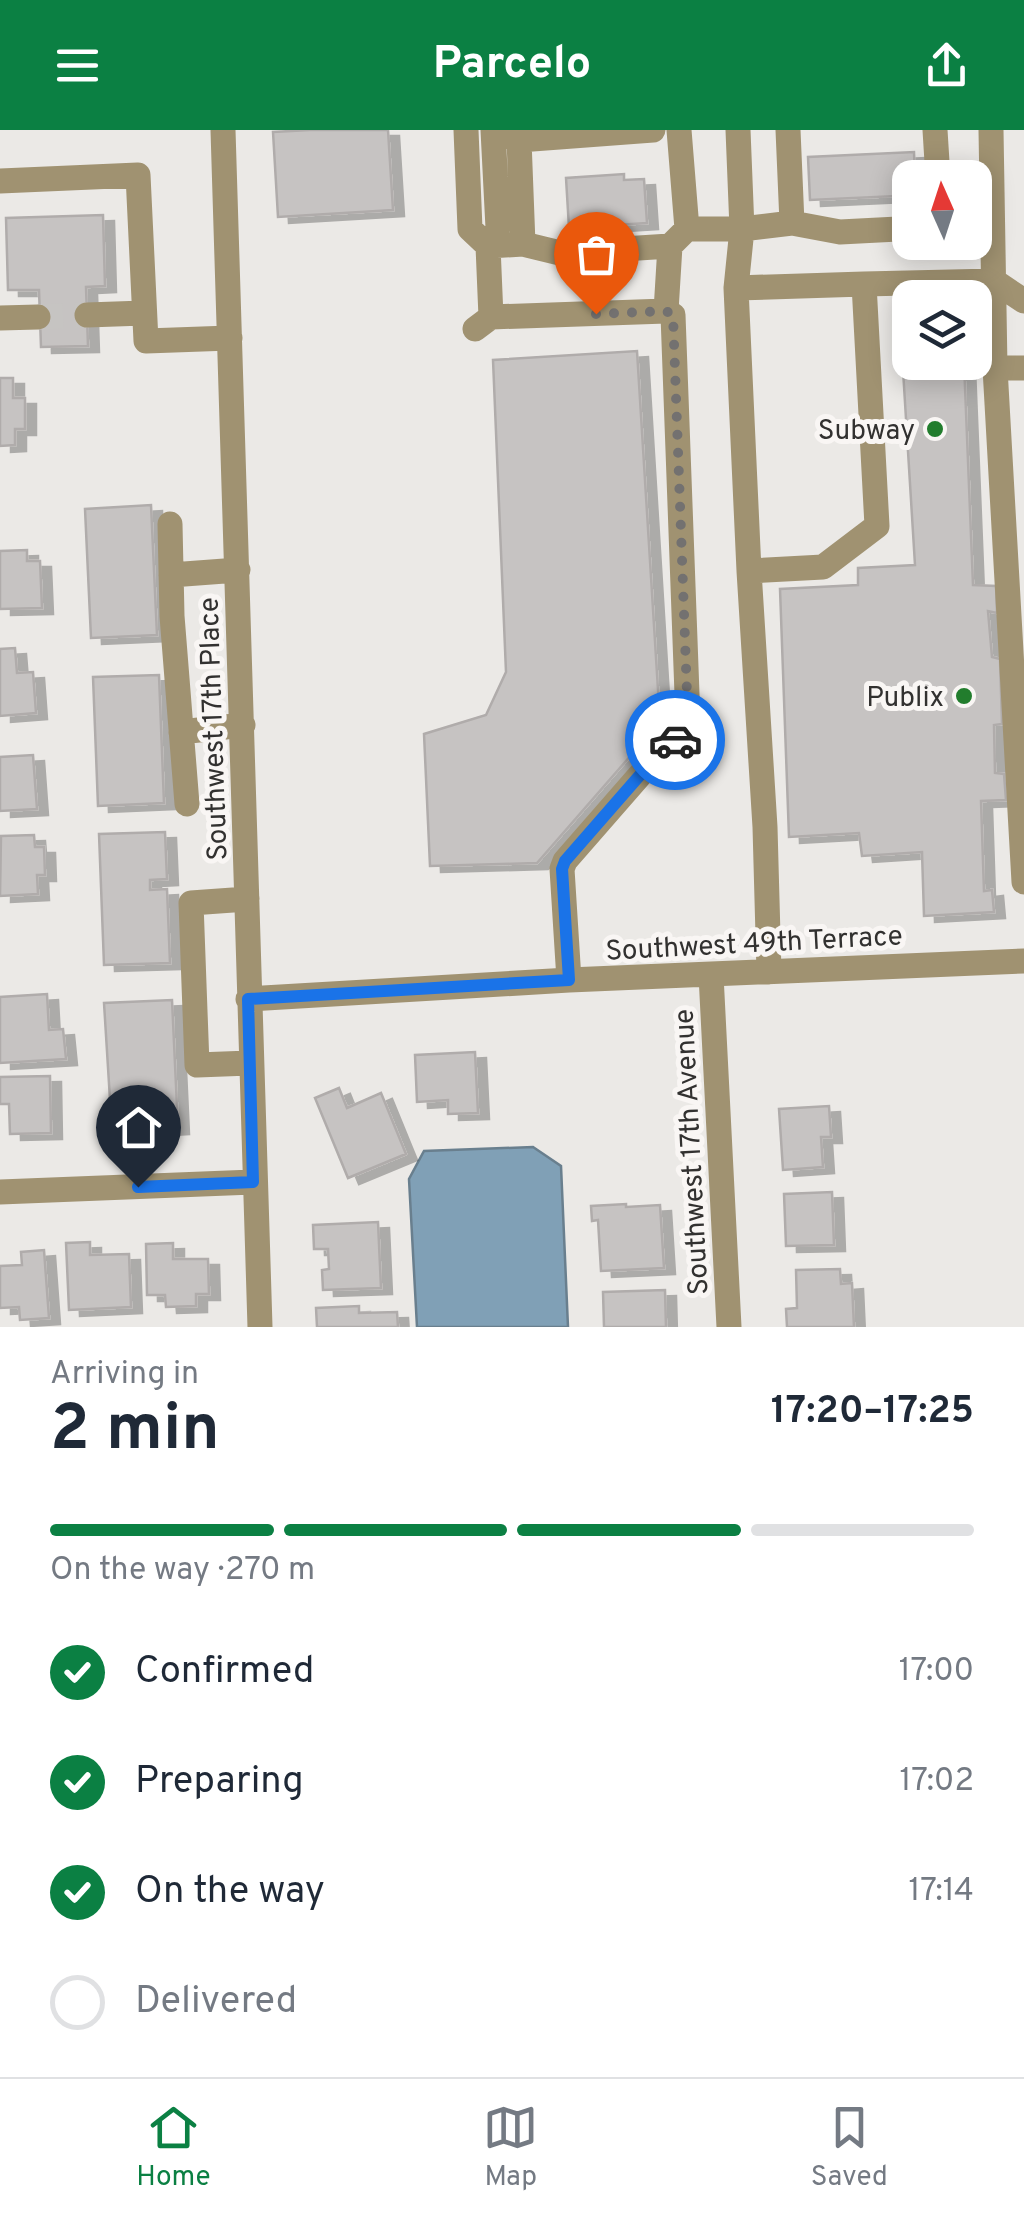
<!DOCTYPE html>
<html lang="en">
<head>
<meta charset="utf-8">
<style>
	:root { --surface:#fff; --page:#f6f6f7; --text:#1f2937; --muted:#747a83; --line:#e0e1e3; --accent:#0b8043 }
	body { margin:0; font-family:Overpass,sans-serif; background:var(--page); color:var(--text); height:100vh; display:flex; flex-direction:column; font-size:38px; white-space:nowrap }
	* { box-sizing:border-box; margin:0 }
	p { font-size:32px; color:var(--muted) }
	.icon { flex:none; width:55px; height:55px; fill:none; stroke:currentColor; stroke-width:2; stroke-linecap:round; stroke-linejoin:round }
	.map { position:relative; height:1197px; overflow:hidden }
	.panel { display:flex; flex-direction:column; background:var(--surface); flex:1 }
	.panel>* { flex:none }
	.needle { width:65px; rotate:357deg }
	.controls { position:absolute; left:892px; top:30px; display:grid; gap:20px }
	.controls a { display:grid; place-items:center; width:100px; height:100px; border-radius:20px; background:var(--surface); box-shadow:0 5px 25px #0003; font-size:50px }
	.pin { position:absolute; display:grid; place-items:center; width:85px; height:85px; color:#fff; margin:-102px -42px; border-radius:50% 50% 50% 0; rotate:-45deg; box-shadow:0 0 10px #0007 }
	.pin .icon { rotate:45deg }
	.courier { position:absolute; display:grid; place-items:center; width:100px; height:100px; margin:-50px; border:8px solid #1a73e8; border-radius:50%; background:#fff; color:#222; box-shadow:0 2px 12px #0007 }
	.head em { font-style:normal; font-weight:700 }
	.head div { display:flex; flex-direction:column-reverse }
	.head { display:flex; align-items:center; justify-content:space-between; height:170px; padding:0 50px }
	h1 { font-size:65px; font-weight:700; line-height:75px }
	.bar { display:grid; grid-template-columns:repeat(4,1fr); gap:15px 10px; align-content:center; height:120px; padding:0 50px }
	.bar i { height:12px; border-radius:8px; background:var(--line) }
	.bar .selected { background:var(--accent) }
	.bar p { grid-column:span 4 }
	ol { padding:0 50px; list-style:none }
	li { display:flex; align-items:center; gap:30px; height:110px }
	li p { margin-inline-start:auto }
	li .icon { padding:10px; border-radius:50%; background:var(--accent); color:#fff; stroke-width:4 }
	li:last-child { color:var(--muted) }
	li i { width:55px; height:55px; border:5px solid var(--line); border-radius:50% }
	header { display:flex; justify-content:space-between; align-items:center; height:130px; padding:0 50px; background:var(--accent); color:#fff; font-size:45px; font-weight:700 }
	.dock { display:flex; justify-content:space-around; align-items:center; height:140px; border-top:2px solid var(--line); background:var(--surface); font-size:28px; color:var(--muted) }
	.dock a { display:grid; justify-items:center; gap:5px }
	.dock .selected { color:var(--accent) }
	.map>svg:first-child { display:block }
</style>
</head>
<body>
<header><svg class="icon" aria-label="menu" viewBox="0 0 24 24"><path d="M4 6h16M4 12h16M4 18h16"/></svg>Parcelo<svg class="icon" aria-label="share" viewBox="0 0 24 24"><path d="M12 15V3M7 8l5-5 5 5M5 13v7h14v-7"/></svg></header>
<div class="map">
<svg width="1024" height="1197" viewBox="0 0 1024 1197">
	<defs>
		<filter id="shadow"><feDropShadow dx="11" dy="6" stdDeviation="0" flood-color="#0004"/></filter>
	</defs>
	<rect width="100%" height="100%" fill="#ebe9e6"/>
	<!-- water -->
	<path fill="#80a0b6" stroke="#697f8e" stroke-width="2.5" d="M533 1017 561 1036 568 1197H417L409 1049 424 1021Z"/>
	<!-- building -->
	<path fill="#c6c3c2" stroke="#b0acab" stroke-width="2.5" filter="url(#shadow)" d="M310 0H388L393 80 278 87 273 2Z
		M914 22 915 48H910V100L898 101 896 66 810 70 808 27Z
		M624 44V50L644 49 647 93 569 98 566 48Z
		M103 85 105 156 86 157 88 216 41 217 39 160H8L6 88Z
		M910 190V232H964L973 455 996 456 997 483 988 481 992 527 1000 529 1002 594 994 595 995 643 1004 644 1006 670 981 671 984 761 992 760 994 782 924 786 922 722 862 726 859 703 789 707 780 459 858 455V438L915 435 900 191Z
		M637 221 660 592 537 733 430 736 424 604 486 585 506 542 493 230Z
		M0 248H13V268H25V299H15V315L0 316Z
		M151 375 157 505 91 508 85 379Z
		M27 420V431H40L42 478 0 479V421Z
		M15 518 17 543 33 542 36 583 0 586V519Z
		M159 545 164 673 98 676 93 547Z
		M33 625 37 679 0 681V627Z
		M165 702 167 749 150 750V760L167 759 170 833 104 835 99 704Z
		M34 705 35 717H44L45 745H37L38 764 0 766 1 706Z
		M47 864 49 900 63 899 66 929 0 933V867Z
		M172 870 178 998 112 1002 104 873Z
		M475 922 478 983 448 984V970L417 972 415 925Z
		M50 946 51 1003 10 1004 9 974H0V947Z
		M339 958 347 978 381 963 406 1024 348 1048 315 968Z
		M829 976 831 1007H821L823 1037 783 1040 779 979Z
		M832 1062 834 1115 786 1116 784 1064Z
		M626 1074V1077L660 1075 664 1138 601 1141 598 1090 592 1091 591 1076Z
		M378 1092 381 1158 323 1160 322 1140 329 1139 328 1119H314L313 1095Z
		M90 1112V1125L129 1124 131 1177 69 1180 66 1113Z
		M173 1113V1129H208L209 1164H196V1176L166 1177 165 1165H147L146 1114Z
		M44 1120 49 1188 20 1190 19 1177 0 1178V1136L22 1135 21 1122Z
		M840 1139 841 1154 852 1153 854 1197H787L786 1179 797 1178 796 1140Z
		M665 1160 666 1197H604L603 1162Z
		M359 1176V1183L397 1182 398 1197H317L316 1178Z"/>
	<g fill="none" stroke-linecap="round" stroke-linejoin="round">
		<!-- minor-tunnel -->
		<path stroke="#c6c4c2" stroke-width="25" stroke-dasharray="25 12" stroke-linecap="butt" d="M38 187 87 185"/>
		<!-- minor -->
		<path stroke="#a09271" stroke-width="25" d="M223 0 260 1197
			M466 0 470 99 488 116 523 114 560 123 670 116
			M493 0 519 10 653 0
			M679 0 687 99
			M935 0 938 48
			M991 0 995 238H1024
			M519 10 523 114
			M0 51 138 45 146 211 230 208
			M792 93 840 102 898 99
			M864 154 994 151 1024 171
			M736 158 864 154 877 396 823 437 749 441 736 158 742 99 738 0
			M666 181 670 116 687 99H742L792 93 788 0
			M87 185 144 183
			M491 187 488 116 498 98 493 0
			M0 188 38 187
			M475 199 491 187 666 181 673 185 688 591 680 605 647 637 565 731 562 739 569 850
			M995 238 1024 752
			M170 394 172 486 187 674
			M749 441 765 697 769 842
			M171 445 238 440
			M181 602 243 595
			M247 769 191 773 197 935 250 933
			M711 845 729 1197
			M248 869 569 850 1024 831
			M0 1062 253 1052"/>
	</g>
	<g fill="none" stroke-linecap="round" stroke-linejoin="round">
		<!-- done -->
		<path stroke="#737170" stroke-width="10" stroke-dasharray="0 18" d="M596 184 666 181 673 185 688 591 675 610"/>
		<!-- route -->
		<path stroke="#1a73e8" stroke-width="12" d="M138 1057 253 1052 248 869 569 850 562 739 565 731 647 637 675 610"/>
	</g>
	<!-- markers -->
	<g fill="#227d2d" stroke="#f9f6f4" stroke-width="4">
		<circle cx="935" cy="299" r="10"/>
		<circle cx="964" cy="566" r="10"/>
	</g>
	<g text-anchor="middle" stroke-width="10" stroke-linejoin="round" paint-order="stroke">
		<!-- poi labels -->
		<g font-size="28" fill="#323130" stroke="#f9f6f4" text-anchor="end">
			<text x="915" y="309">Subway</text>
			<text x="944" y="576">Publix</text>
		</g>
		<!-- street labels -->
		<g font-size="28" fill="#323130" stroke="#f9f6f4">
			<text transform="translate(212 599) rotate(-92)" y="10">Southwest 17th Place</text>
			<text transform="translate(754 812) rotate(-3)" y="10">Southwest 49th Terrace</text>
			<text transform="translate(690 1022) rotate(-93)" y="10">Southwest 17th Avenue</text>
		</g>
	</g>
</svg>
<div class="controls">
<a><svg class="needle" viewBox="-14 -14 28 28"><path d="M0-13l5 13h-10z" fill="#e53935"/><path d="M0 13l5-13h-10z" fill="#747a83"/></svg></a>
<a><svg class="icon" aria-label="layers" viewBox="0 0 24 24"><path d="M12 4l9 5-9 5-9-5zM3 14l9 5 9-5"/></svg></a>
</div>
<div class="pin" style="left:596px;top:184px;background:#ea580c"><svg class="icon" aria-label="bag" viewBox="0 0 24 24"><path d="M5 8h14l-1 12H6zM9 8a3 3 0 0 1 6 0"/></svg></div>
<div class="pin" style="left:138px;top:1057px;background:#1f2937"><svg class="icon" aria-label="home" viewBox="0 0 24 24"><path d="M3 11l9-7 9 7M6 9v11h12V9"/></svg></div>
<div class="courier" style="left:675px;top:610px"><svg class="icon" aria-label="car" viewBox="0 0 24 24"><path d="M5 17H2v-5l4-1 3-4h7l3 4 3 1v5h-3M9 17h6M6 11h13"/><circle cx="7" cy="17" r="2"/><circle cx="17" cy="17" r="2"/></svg></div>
</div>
<section class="panel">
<div class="head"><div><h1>2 min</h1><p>Arriving in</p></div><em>17:20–17:25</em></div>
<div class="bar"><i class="selected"></i><i class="selected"></i><i class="selected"></i><i></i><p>On the way · 270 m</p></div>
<ol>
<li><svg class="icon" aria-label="check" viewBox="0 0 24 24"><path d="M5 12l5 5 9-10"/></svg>Confirmed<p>17:00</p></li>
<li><svg class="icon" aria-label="check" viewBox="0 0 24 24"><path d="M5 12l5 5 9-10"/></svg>Preparing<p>17:02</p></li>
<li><svg class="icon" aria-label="check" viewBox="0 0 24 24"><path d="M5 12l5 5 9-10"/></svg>On the way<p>17:14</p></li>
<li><i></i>Delivered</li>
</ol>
</section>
<nav class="dock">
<a class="selected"><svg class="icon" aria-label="home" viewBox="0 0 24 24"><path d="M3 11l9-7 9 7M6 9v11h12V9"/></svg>Home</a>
<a><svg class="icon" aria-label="map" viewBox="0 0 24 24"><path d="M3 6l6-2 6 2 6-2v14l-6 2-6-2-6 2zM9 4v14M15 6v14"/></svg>Map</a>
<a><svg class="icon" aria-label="saved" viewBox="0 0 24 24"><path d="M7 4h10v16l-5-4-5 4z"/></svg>Saved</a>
</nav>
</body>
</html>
